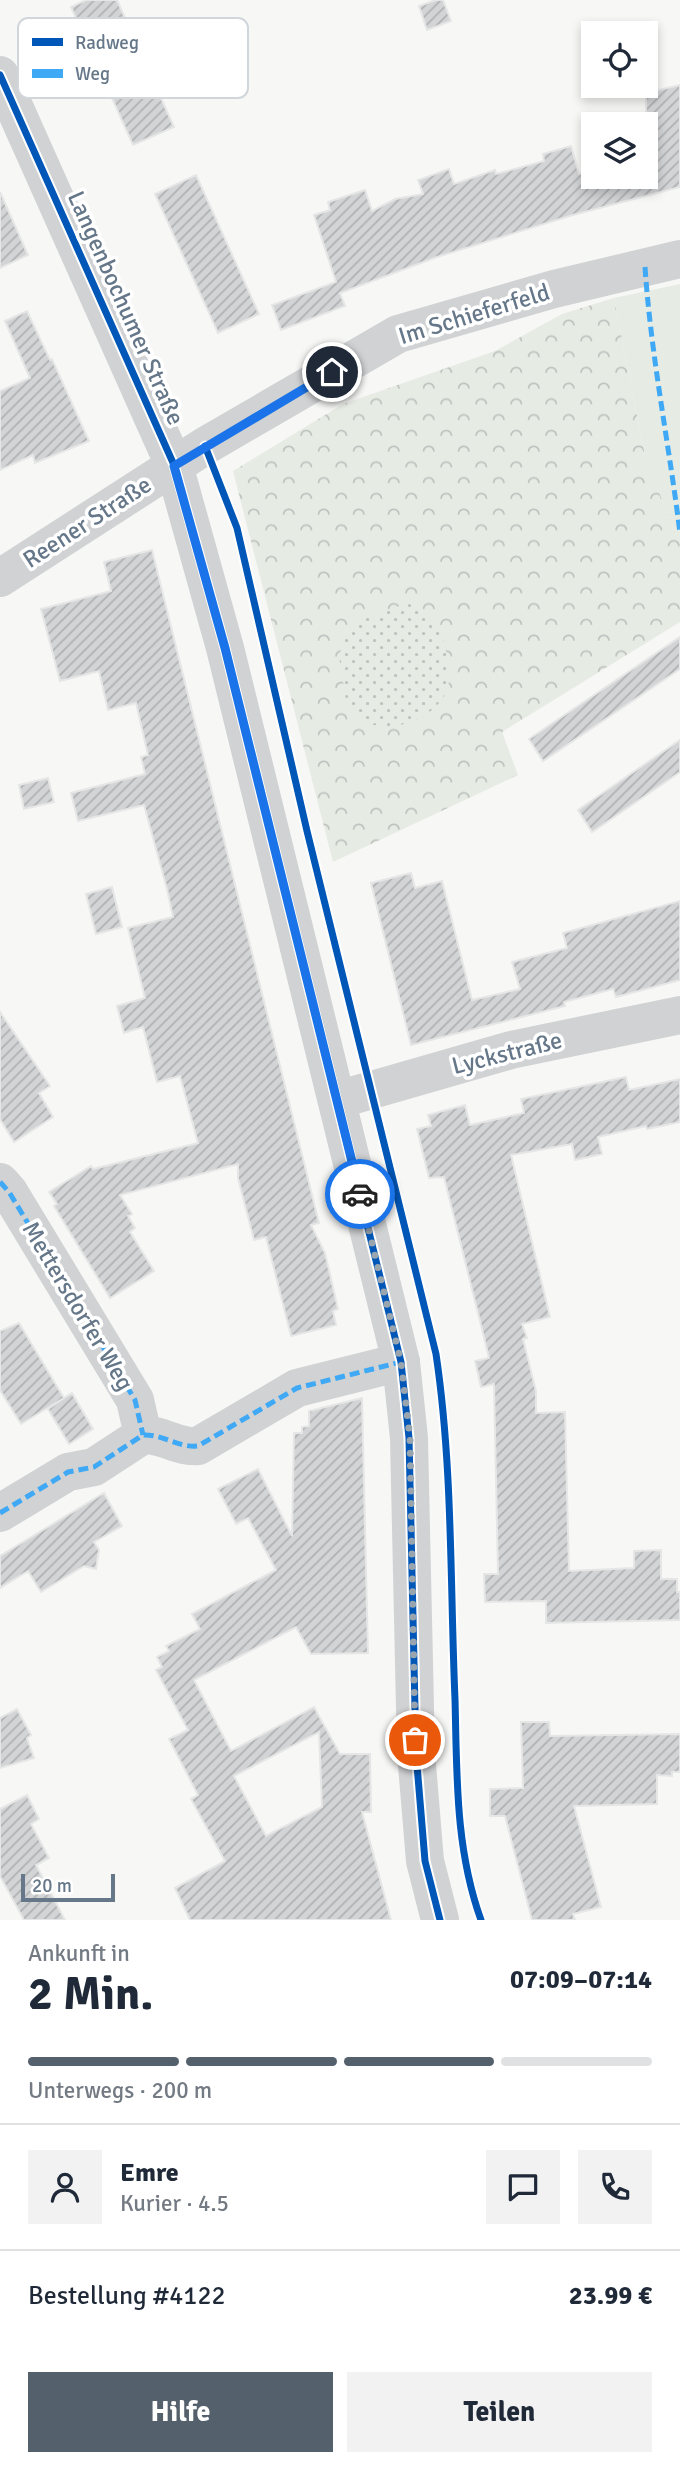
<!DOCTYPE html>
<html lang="de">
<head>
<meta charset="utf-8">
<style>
	:root { --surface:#fff; --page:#f2f2f3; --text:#1f2937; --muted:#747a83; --line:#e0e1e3; --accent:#55606d }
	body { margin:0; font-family:Signika,sans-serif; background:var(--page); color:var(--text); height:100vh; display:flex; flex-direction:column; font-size:26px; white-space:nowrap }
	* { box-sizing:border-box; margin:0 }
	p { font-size:23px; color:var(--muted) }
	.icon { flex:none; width:38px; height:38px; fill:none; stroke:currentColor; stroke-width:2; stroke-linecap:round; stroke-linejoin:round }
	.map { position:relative; height:1920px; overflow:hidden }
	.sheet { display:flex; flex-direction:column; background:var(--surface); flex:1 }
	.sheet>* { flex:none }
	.buttons { position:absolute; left:581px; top:21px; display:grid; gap:14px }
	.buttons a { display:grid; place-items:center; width:77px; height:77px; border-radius:0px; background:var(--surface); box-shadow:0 4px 10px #0003; font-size:35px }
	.scale { position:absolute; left:21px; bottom:18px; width:94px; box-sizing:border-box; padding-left:7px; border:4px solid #657788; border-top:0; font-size:19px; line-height:24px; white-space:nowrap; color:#657788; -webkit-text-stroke:5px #fff; paint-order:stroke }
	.pin { position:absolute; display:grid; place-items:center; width:60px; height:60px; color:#fff; margin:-30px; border:4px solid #fff; border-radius:50%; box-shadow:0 2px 7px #0007 }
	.courier { position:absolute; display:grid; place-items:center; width:70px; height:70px; margin:-35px; border:5px solid #1a73e8; border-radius:50%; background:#fff; color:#222; box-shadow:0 2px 9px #0007 }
	.head em { font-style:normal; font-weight:700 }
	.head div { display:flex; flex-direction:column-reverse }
	.head { display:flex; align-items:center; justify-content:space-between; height:119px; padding:0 28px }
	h1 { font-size:46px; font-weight:700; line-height:52px }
	.bar { display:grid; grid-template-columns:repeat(4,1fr); gap:10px 7px; align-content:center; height:84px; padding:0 28px }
	.bar i { height:9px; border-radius:5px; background:var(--line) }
	.bar .selected { background:var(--accent) }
	.bar p { grid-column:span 4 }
	.line { display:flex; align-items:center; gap:18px; padding:0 28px; border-top:2px solid var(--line) }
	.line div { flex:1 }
	.round { display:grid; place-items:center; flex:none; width:74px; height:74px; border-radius:0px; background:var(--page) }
	.primary-button { display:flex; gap:14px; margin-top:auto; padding:14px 28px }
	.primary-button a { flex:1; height:80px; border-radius:0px; background:var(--accent); color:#fff; font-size:28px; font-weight:700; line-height:80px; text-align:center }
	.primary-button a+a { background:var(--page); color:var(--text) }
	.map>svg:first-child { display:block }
</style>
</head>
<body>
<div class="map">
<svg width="680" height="1920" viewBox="0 0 680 1920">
	<defs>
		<pattern id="forest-crowns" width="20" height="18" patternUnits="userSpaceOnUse" patternTransform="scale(1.75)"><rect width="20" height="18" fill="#e6ebe4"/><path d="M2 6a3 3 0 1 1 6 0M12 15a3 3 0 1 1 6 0" fill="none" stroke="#bec3bf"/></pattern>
		<pattern id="park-dots" width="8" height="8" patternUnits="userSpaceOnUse" patternTransform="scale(1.75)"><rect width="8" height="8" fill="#e6ebe4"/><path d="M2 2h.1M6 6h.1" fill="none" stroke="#bec3bf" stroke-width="1.8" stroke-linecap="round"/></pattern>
		<pattern id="building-hatch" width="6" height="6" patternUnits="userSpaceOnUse" patternTransform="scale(1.75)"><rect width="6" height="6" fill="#d3d4d5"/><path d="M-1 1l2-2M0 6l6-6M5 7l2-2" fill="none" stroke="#afb1b3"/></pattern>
	</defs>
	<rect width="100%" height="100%" fill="#f7f7f6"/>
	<!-- grass -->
	<path fill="#e6ebe4" d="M680 284V543L646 461 614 298Z"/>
	<!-- forest -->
	<path fill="url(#forest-crowns)" d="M614 298 646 461 680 543V622L502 732 518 775 333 862 233 471 343 404 495 351 562 314Z"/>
	<!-- park -->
	<path fill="url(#park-dots)" d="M408 603 438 622C443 640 453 669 448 687 440 713 406 729 381 726 374 726 366 722 359 721L346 700 339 657 347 630 368 617Z"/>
	<!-- building -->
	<path fill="url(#building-hatch)" stroke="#e6e6e6" stroke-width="2" fill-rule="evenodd" d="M86 0H117L174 127 133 145 71 7Z
		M436 0H443L451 21 427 30 419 6Z
		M680 85V187L573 215 437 257 340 293 345 306 281 330 272 305 336 282 314 215 330 210 328 202 365 190 372 211 395 199 423 194 418 180 449 169 454 184 495 170 496 174 544 161 543 154 571 146 579 174 593 170V177H646V93Z
		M196 175 259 314 218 333 155 194Z
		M0 192 28 255 0 268Z
		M27 311 50 360 52 359 89 441 35 463 33 455 0 470V391L30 378 5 321Z
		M152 550 319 1223 311 1225 325 1253 338 1309 333 1311 336 1325 291 1336 266 1237 254 1240 238 1178V1164L120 1195 132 1214 128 1216 135 1228 130 1232 154 1271 110 1298 54 1206 57 1204 49 1192 91 1166 93 1169 198 1143 180 1076 157 1082 143 1027 124 1033 117 1006 145 998 128 928 173 917 167 889 144 805 78 821 71 793 145 774 141 757 148 755 136 703 108 710 99 671 60 681 41 609 111 591 104 562Z
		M680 637V669L543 761 529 739Z
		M680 740V772L592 832 578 810Z
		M48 778 54 802 24 809 19 785Z
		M411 873 415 888 442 881 472 1000 520 989 512 962 567 948 563 933 680 901V980L616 997 613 989 564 1002 565 1006 411 1045 371 883Z
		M112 887 122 927 96 934 86 894Z
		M0 1012 50 1086 39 1093 53 1117 14 1142 0 1119Z
		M626 1077 629 1090 680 1079V1122L647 1129 646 1126 598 1137 602 1154 575 1160 572 1144 511 1155 550 1317 522 1324 527 1338 523 1339 536 1391V1413L565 1412 569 1571 634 1568V1551L661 1550V1579H677V1592H680V1620L546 1623V1601L485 1602 484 1574H498L494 1384 481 1387 475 1361 489 1358 480 1321 444 1177 429 1178 417 1129 431 1126 428 1115 465 1105 470 1125 524 1113 521 1099Z
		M19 1323 64 1398 72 1393 93 1429 69 1444 48 1409 64 1398 21 1424 0 1390V1331Z
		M362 1398 368 1653 311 1654 296 1627 194 1680 231 1751 314 1707 340 1754H370L371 1812H362L391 1920H190L175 1888 225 1861 191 1799 198 1795 169 1739 188 1730 156 1670 162 1667 157 1657 169 1651 166 1646 200 1629 192 1614 276 1570 248 1518 236 1524 218 1489 258 1469 292 1536 294 1433H302V1427L309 1426V1411ZM319 1732 322 1807 266 1836 234 1776Z
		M104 1493 122 1526 94 1542 99 1550 96 1569 84 1566 41 1592 28 1571 0 1588V1556Z
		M17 1709 31 1735 27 1738 34 1758 0 1768V1718Z
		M521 1722H549L550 1736 680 1734V1772H672V1776L657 1775V1804L574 1806 601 1907 573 1914 575 1920H532L505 1816H490V1789L523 1788Z
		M27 1795 39 1819 31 1824 49 1858 36 1865 65 1920H24L0 1876V1809Z"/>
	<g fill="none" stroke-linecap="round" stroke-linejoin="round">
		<!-- minor -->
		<path stroke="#d1d2d3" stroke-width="38" d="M0 578 205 446 398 334 554 289 680 259
			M337 1100 511 1050 680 1015
			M0 1182 9 1192 135 1400 143 1435
			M0 1513 68 1472 94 1467 143 1435C163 1434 178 1448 198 1446L297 1388 401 1362"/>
		<!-- tertiary -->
		<path stroke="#d1d2d3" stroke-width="38" d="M0 75 174 465 225 648 401 1362 409 1438 416 1753 425 1861 440 1920"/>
		<!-- quiet -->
		<path stroke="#3fa9f5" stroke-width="5" stroke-dasharray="10 5" stroke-linecap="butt" d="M645 267C651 356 669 444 680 533
			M0 1182 9 1192 135 1400 143 1435
			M0 1513 68 1472 94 1467 143 1435C163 1434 178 1448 198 1446L297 1388 401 1362"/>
		<defs>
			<path id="cycleway" d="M0 75 174 465 225 648 401 1362 409 1438 416 1753 425 1861 440 1920
				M205 446 237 528 307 831 436 1354C453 1468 450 1585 455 1699 457 1774 455 1848 481 1920"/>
		</defs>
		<!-- cycleway casing -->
		<use href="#cycleway" stroke="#fff" stroke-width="11"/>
		<!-- cycleway -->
		<use href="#cycleway" stroke="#0057b8" stroke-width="7"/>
	</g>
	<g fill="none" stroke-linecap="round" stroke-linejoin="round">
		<!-- done -->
		<path stroke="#98a4ae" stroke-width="7" stroke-dasharray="0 12.6" d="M360 1194 401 1362 410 1438 415 1740"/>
		<!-- route -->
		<path stroke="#1a73e8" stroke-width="9" d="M332 372 174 466 225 648 360 1194"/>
	</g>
	<g text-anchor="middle" stroke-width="7" stroke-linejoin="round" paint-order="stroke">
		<!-- street labels -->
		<g font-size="24" fill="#657788" stroke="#fff">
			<text transform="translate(126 308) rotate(66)" y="8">Langenbochumer Straße</text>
			<text transform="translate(474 314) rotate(-17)" y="8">Im Schieferfeld</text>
			<text transform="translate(87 522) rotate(-33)" y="8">Reener Straße</text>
			<text transform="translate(507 1053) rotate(-14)" y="8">Lyckstraße</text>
			<text transform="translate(78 1306) rotate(59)" y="8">Mettersdorfer Weg</text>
		</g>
	</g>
	<!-- legend -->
	<rect x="18" y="18" width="230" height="80" rx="10" fill="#fff" stroke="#d1d6db" stroke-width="2"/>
	<rect x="32" y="38" width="31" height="8" fill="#0057b8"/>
	<rect x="32" y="69" width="31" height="9" fill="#3fa9f5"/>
	<g font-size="19" fill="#657788">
		<text x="75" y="49">Radweg</text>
		<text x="75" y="80">Weg</text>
	</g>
</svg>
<div class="buttons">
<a><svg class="icon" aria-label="locate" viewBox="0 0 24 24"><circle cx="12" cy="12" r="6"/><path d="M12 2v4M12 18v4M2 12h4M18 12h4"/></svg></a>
<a><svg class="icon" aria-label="layers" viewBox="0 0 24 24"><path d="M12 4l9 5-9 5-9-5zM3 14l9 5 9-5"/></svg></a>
</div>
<div class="scale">20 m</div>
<div class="pin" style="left:415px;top:1740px;background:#ea580c"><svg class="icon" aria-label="bag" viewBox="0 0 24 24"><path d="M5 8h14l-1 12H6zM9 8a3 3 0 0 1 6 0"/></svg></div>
<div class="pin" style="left:332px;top:372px;background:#1f2937"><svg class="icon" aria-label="home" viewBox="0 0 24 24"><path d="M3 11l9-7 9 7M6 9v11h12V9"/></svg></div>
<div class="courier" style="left:360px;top:1194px"><svg class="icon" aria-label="car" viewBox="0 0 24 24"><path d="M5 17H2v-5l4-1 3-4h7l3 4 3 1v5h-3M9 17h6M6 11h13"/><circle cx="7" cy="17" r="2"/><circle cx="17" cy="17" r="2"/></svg></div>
</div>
<section class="sheet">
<div class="head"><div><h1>2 Min.</h1><p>Ankunft in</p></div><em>07:09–07:14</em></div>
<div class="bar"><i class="selected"></i><i class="selected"></i><i class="selected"></i><i></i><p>Unterwegs · 200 m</p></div>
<div class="line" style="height:126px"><a class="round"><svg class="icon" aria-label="person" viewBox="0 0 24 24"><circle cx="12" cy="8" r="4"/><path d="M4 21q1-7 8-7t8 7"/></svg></a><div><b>Emre</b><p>Kurier · 4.5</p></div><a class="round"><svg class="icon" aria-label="chat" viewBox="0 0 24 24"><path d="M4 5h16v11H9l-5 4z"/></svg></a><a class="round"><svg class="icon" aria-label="phone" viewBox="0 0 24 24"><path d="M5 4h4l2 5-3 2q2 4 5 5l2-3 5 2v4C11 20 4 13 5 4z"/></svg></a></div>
<div class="line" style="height:91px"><div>Bestellung #4122</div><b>23.99 €</b></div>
<div class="primary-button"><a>Hilfe</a><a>Teilen</a></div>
</section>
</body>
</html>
